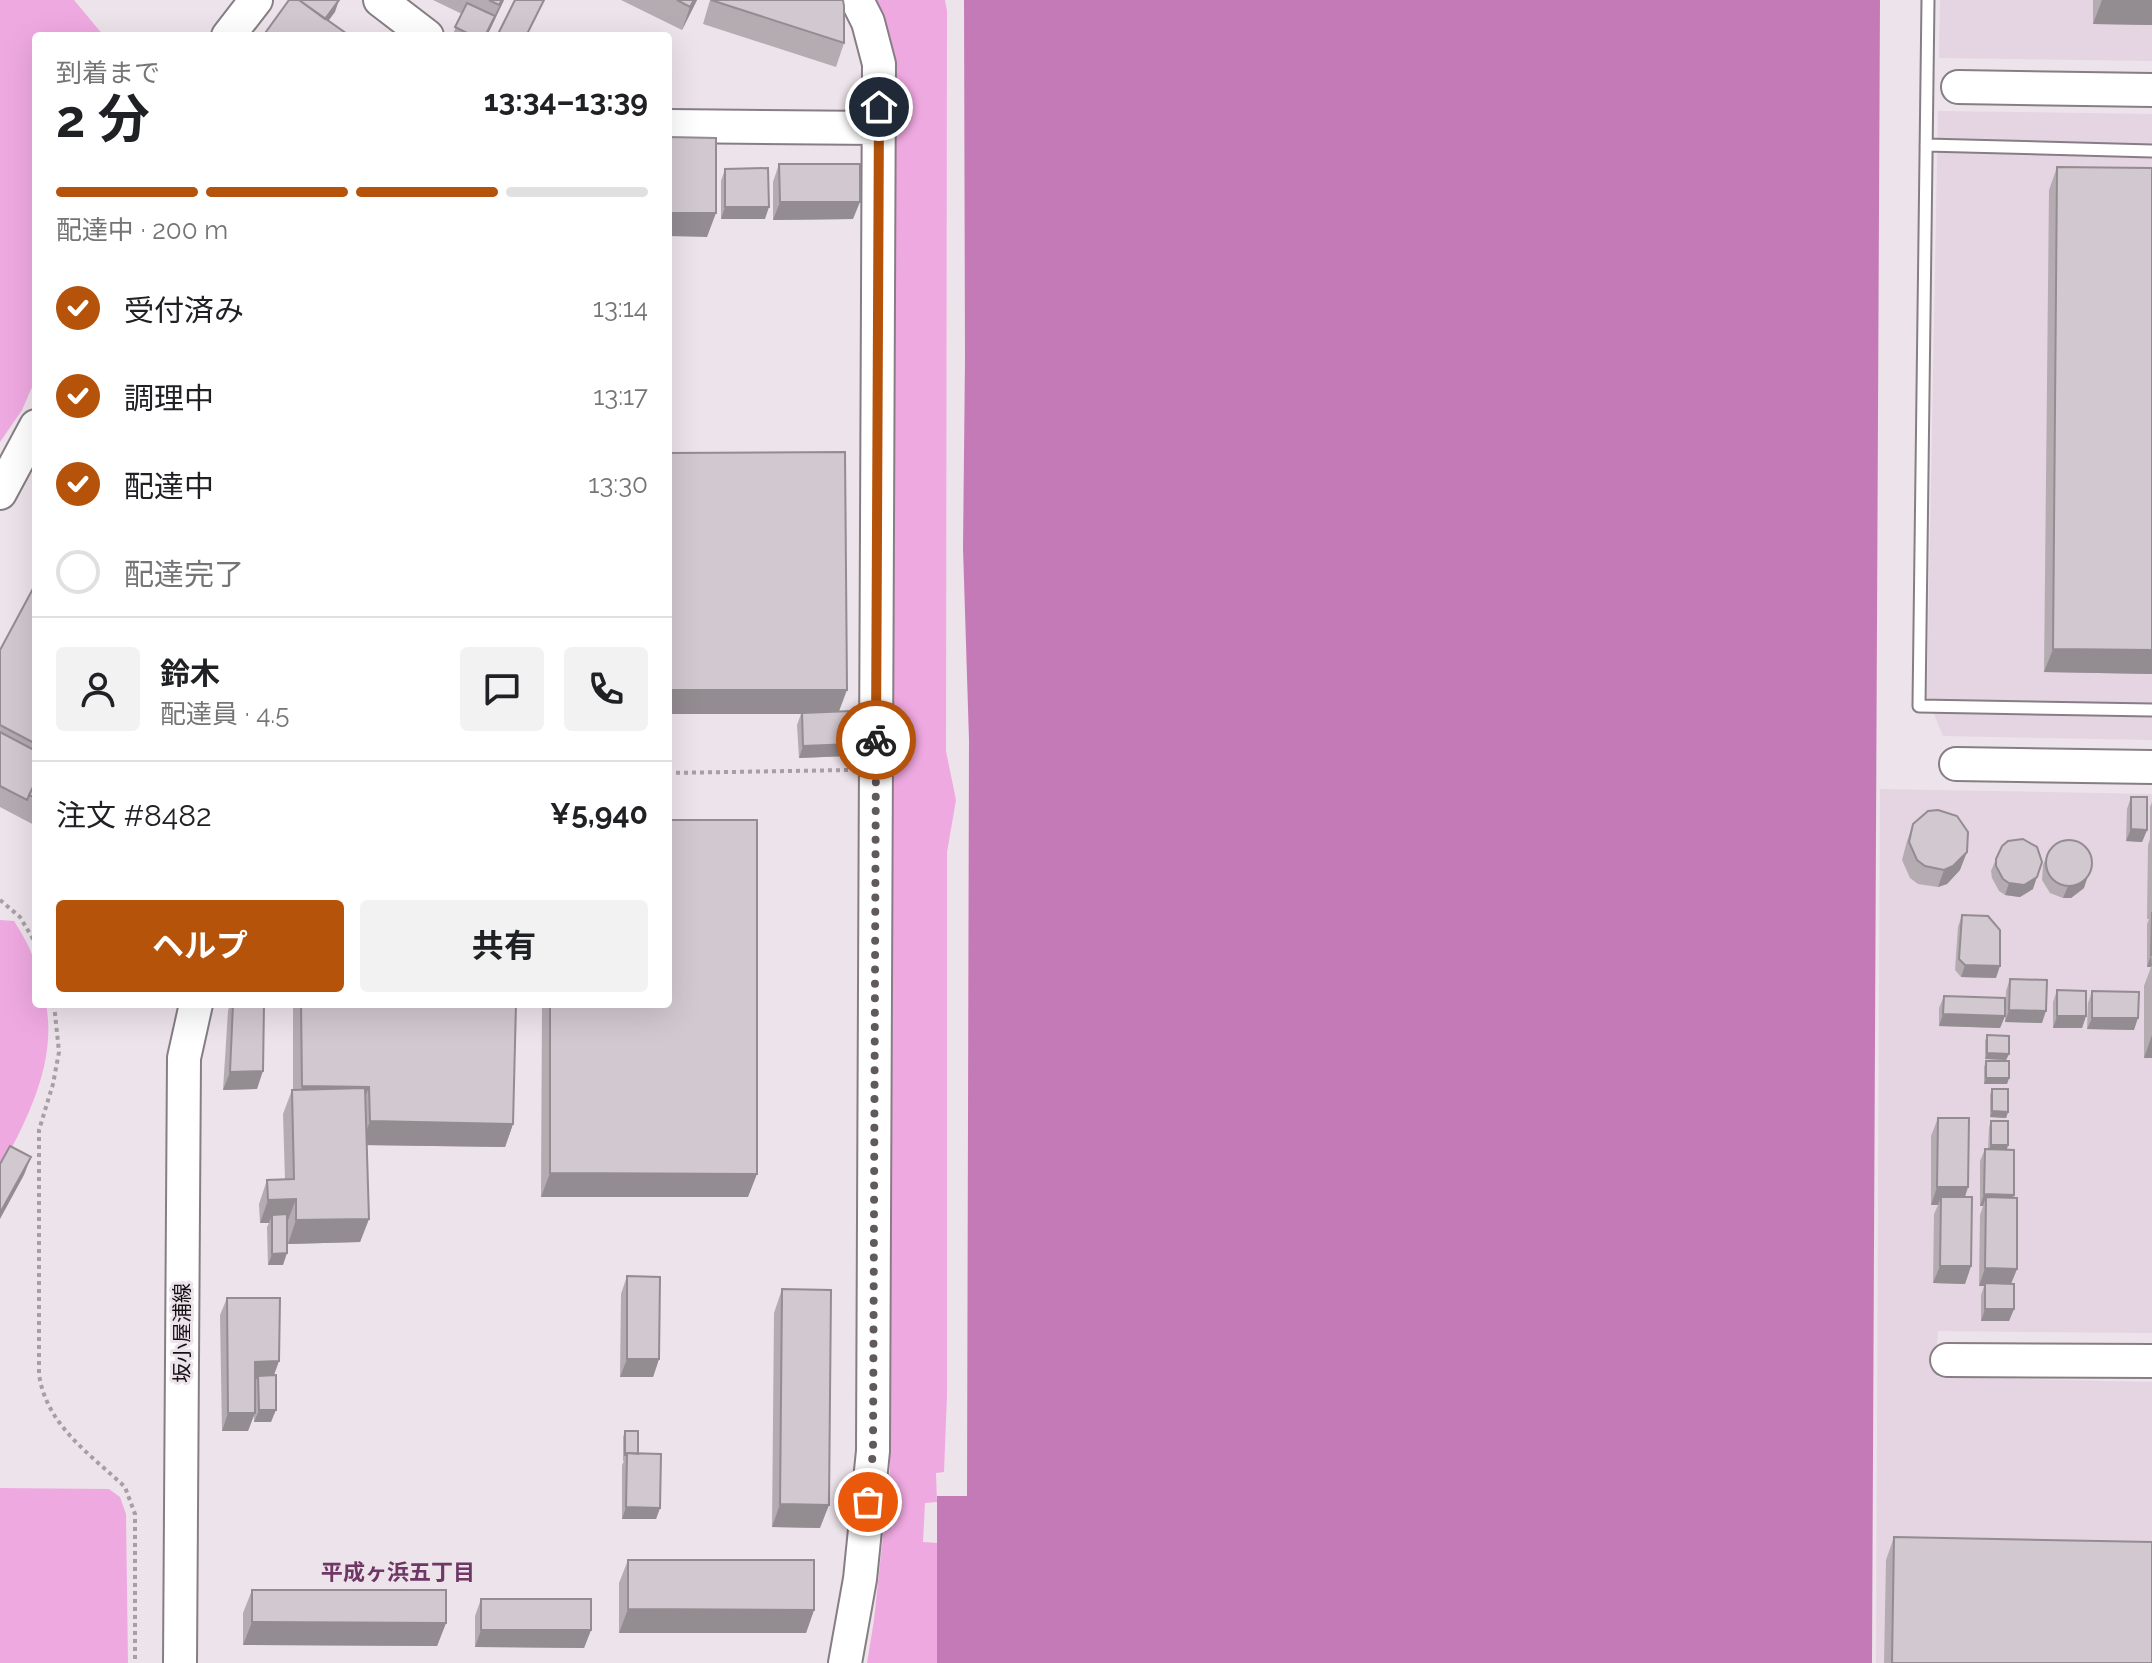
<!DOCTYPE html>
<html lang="ja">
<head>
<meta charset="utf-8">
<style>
	:root { --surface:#fff; --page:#f2f2f2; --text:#202124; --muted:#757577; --line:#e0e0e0; --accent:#b45309 }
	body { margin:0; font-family:Raleway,"Noto Sans JP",sans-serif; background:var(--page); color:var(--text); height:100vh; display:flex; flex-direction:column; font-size:30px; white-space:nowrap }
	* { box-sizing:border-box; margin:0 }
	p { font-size:26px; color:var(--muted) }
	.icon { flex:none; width:44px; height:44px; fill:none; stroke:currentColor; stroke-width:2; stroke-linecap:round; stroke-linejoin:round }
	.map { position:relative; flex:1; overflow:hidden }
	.details { position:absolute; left:32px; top:32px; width:640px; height:976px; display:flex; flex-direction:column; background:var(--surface); border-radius:8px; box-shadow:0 8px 32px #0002 }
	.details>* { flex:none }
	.pin { position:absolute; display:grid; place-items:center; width:68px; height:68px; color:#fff; margin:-34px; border:4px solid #fff; border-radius:50%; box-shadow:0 2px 8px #0007 }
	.courier { position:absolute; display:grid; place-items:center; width:80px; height:80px; margin:-40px; border:6px solid #b45309; border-radius:50%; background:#fff; color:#222; box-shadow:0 2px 10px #0007 }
	.headline em { font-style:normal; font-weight:700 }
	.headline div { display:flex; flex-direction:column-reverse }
	.headline { display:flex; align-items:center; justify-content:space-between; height:136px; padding:0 24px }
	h1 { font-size:52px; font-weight:700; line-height:60px }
	.bar { display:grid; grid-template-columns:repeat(4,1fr); gap:12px 8px; align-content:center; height:96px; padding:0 24px }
	.bar i { height:10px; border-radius:6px; background:var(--line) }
	.bar .selected { background:var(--accent) }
	.bar p { grid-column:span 4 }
	.line { display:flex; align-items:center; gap:20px; padding:0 24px; border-top:2px solid var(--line) }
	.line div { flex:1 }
	.round { display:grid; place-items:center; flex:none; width:84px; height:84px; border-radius:8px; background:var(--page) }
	ol { padding:0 24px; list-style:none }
	li { display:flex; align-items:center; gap:24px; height:88px }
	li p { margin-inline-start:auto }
	li .icon { padding:8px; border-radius:50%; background:var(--accent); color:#fff; stroke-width:4 }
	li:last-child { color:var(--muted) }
	li i { width:44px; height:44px; border:4px solid var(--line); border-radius:50% }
	.primary-button { display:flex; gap:16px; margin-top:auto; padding:16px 24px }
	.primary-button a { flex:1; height:92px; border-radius:8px; background:var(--accent); color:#fff; font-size:32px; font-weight:700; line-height:92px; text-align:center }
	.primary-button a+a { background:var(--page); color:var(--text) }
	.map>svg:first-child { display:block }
</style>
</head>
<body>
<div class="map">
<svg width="2152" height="1663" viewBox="0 0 2152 1663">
	<rect width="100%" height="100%" fill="#ede3ea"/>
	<!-- built -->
	<path fill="#e5d4e1" d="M1940 0H2152V61L1939 58Z
		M1938 111 2152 114V740L1943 736 1927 697Z
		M1880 789 2152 794V1333L1938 1331 1936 1355 1937 1377 2152 1382V1663H1876Z"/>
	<!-- green -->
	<path fill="#efa9e1" d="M0 0H74L104 36H36V378L22 410 0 442Z
		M872 0H945L947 11 946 751 956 800 947 852V1395L944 1472 936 1473 937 1502 925 1503 923 1542 937 1543V1663H867L874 1620 890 1470 894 679 892 350C897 232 883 117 872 0Z
		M0 920 14 921C37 958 36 961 36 1004H46C57 1063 27 1120 0 1170Z
		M0 1488 109 1489 120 1497 126 1514 128 1663H0Z"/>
	<!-- water -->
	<path fill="#c57ab8" d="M964 0H1880L1872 1663H937V1496H967L969 740 963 548 965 360Z"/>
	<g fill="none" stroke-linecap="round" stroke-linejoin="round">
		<defs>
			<path id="lane" d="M1928 0 1919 706 2152 710
				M1926 145 2152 151"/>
			<path id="secondary" d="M380 0 427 36
				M228 36 256 0
				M1958 87 2152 90
				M668 126 878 128
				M0 493 36 426
				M1956 764 2152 767
				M1947 1360 2152 1361
				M180 1663 184 1058 196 1004
				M845 1663 860 1579 873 1451 879 64 868 22 857 0"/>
		</defs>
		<!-- lane casing -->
		<use href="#lane" stroke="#867e84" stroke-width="15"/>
		<!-- secondary casing -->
		<use href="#secondary" stroke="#867e84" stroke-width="36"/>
		<!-- path -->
		<path stroke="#a79fa4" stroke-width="4" stroke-dasharray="4 4" stroke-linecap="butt" d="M668 773 850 770
			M0 900 20 917 36 944
			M54 1004 59 1052 53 1084 39 1130V1374C46 1425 90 1454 125 1487L135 1514V1663"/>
		<!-- lane -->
		<use href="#lane" stroke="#fff" stroke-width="11"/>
		<!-- secondary -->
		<use href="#secondary" stroke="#fff" stroke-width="32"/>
	</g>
	<!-- wall -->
	<path fill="#b5acb2" d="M433 0H504L487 36H452L462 14Z
		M621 0H697L682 30Z
		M710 0H843L844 43 836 67 703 24Z
		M2093 0H2152V25L2093 24Z
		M779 164 853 219 773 220V182Z
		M2057 167 2152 674 2044 672 2049 190Z
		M725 169 765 219H721V181Z
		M668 453 839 712 848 756 799 758 797 725 801 714H668Z
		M36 583V826L0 807V650Z
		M2131 797 2147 830 2142 842 2126 841 2127 809Z
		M2152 802V1058H2144V986L2151 967H2147V924L2149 919H2147L2148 845 2150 839V807Z
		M1913 824 1960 870 1947 884 1938 887 1918 884 1910 878 1902 860 1907 841Z
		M2048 853 2084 888 2071 898H2063L2050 893 2042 880 2043 865Z
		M1996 859 2033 889 2020 897 2005 895 1999 891 1992 878 1991 871Z
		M1962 915 1996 978 1961 977 1955 970 1958 927Z
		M2010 979 2042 1023 2005 1022 2006 991Z
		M2057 990 2086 1016 2082 1028H2053V1002Z
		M2092 991 2134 1030 2087 1029 2088 1003Z
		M1944 996 2005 1016 2000 1028 1939 1026V1008Z
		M230 1004H264L257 1089 223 1090 228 1011Z
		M293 1004H516L513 1124 505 1147 367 1145 369 1219 360 1242 288 1244 283 1265H268L267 1227 269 1223H260L259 1204 267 1180H285L283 1114 292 1090H293Z
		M542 1004H668L748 1197H541Z
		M1987 1035 2009 1054 2006 1060 1985 1059V1041Z
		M1986 1061 2009 1078 2007 1084H1984V1067Z
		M1992 1089 2008 1112 2006 1118 1990 1117V1095Z
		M1938 1118 1968 1187 1965 1197 1971 1266 1965 1284 1933 1283 1934 1214 1938 1205H1931V1136Z
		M1991 1121 2008 1145 2007 1150 2014 1195 2013 1198 2017 1269 2011 1284 2014 1309 2009 1321H1981V1295L1984 1286H1979L1980 1215 1983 1206H1980V1161L1985 1149H1988L1989 1127Z
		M627 1276 659 1359 653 1377H620L621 1294Z
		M782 1289 820 1528 772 1527 774 1313Z
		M227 1298 274 1375 271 1422H254V1414L248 1431H222L220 1315Z
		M625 1431 638 1454 660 1508 656 1519H622V1465L624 1461H623V1437Z
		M1894 1537 2152 1663H1884L1886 1560Z
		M628 1560 814 1610 806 1633H619V1583Z
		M252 1590 446 1623 437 1646 243 1645V1613Z
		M481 1599 591 1630 584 1648 475 1647V1616Z"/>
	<!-- shaded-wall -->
	<path fill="#938c91" d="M339 0 335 12 317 36 318 28Z
		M502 0H504L487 36H485Z
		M694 0H697L682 30 690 7Z
		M2102 0 2152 1V25L2093 24Z
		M780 202H860L853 219 773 220Z
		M725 207H769L765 219H721Z
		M668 213H716L707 237 668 236Z
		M2053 649 2152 650V674L2044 672Z
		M668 690H847L838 714H668Z
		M852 744 848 756 799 758 803 746Z
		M2131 829 2147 830 2142 842 2126 841Z
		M1967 852 1960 870 1947 884 1938 887 1944 870Z
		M2088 876 2084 888 2071 898H2063L2068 886Z
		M2037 877 2033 889 2020 897 2005 895 2009 883Z
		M2151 955 2152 965 2151 967H2147Z
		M1965 965 2000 966 1996 978 1961 977Z
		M2009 1010 2046 1011 2042 1023 2005 1022Z
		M1943 1014 2005 1016 2000 1028 1939 1026Z
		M2057 1016H2086L2082 1028H2053Z
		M2092 1018H2138L2134 1030 2087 1029Z
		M2152 1035V1058H2144Z
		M1987 1053 2009 1054 2006 1060 1985 1059Z
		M263 1071 257 1089 223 1090 230 1072Z
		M1986 1078H2009L2007 1084H1984Z
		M302 1086 369 1087 360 1110H293Z
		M1992 1111 2008 1112 2006 1118 1990 1117Z
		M370 1121 513 1124 505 1147 361 1145Z
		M1991 1145H2008L2006 1151H1988Z
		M31 1157 24 1175 0 1219V1213Z
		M550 1173 757 1174 748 1197H541Z
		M1937 1187H1968L1962 1205 1941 1197 1938 1205H1931Z
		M1984 1194 2014 1195 2010 1207 1986 1197 1983 1206H1980Z
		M296 1199 287 1223 272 1215 269 1223H260L268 1200Z
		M369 1219 360 1242 288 1244 296 1220Z
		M287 1253 283 1265H268L272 1254Z
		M1940 1266H1971L1965 1284 1933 1283Z
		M1985 1268 2017 1269 2010 1286 1985 1283 1984 1286H1979Z
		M1985 1309H2014L2009 1321H1981Z
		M627 1359H659L653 1377H620Z
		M279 1361 273 1378 258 1376 257 1379H248L255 1362Z
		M259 1410H276L271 1422H254Z
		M228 1413H255L248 1431H222Z
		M780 1504 829 1505 820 1528 772 1527Z
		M626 1507 660 1508 656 1519H622Z
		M628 1609 814 1610 806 1633H619Z
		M252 1622 446 1623 437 1646 243 1645Z
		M481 1630H591L584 1648 475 1647Z"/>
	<!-- building -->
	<path fill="#d2c8cf" stroke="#938c91" stroke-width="2" d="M289 0H299L350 36H263Z
		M299 0H339L325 19Z
		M489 0H502L499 5Z
		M515 0H544L526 36H497Z
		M677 0H694L690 7Z
		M711 0H843L844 6V43Z
		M2102 0H2152V1Z
		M467 3 495 16 485 36H473L455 27Z
		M668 137 716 138V213H668Z
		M779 164H860V202H780Z
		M2057 167 2152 168V650L2053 649Z
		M768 168 769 207H725V169Z
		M845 452 847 690H668V453Z
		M36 583V744L0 725V650Z
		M851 711 852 744 803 746 802 713Z
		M0 732 36 751V781L27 800 0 786Z
		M36 781V798L29 795Z
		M2131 797H2147V830L2131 829Z
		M1938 810 1957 816 1968 832 1967 852 1953 866 1944 870 1925 866 1917 860 1909 842 1913 824 1928 811Z
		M668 820H757V1174L550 1173V1004H668Z
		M2023 839 2037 847 2042 862 2037 877 2024 885 2009 883 2003 879 1996 866V859L2002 846 2008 841Z
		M2046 863a23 23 0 1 1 46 0a23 23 0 1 1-46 0Z
		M2152 912V955H2151Z
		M1962 915 1988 916 2000 930V966L1965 965 1959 959Z
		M2010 979 2047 980 2046 1011 2009 1010Z
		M2057 990 2086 991V1016H2057Z
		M2092 991 2139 992 2138 1018H2092Z
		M1944 996 2005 998V1016L1943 1014Z
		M233 1004H264L263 1071 230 1072Z
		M301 1004H516L513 1124 370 1121 369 1087 302 1086Z
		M1987 1035 2009 1036V1054L1987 1053Z
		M1986 1061H2009V1078H1986Z
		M365 1088 369 1219 296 1220V1199L268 1200 267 1180 294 1179 292 1090Z
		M1992 1089H2008V1112L1992 1111Z
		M1938 1118H1969L1968 1187H1937Z
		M1991 1121H2008V1145H1991Z
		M10 1146 31 1157 0 1213V1164Z
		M1985 1149 2014 1150V1195L1984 1194Z
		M1941 1197H1972L1971 1266H1940Z
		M1986 1197 2017 1198V1269L1985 1268Z
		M287 1214V1253L272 1254V1215Z
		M627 1276 660 1277 659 1359H627Z
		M1985 1283 2014 1284V1309H1985Z
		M782 1289 831 1290 829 1505 780 1504Z
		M227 1298H280L279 1361 255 1362V1413H228Z
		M276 1375V1410H259L258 1376Z
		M625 1431H638V1454L627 1453V1455H625Z
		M627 1453 661 1454 660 1508 626 1507Z
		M1894 1537 2152 1542V1663H1892Z
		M628 1560H814V1610L628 1609Z
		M252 1590H446V1623L252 1622Z
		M481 1599H591V1630H481Z"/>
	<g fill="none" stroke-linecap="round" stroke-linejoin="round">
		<!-- done -->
		<path stroke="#605a5e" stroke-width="8" stroke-dasharray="0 14.4" d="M868 1502 873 1451 876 740"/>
		<!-- route -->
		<path stroke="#b45309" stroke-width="10" d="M876 740 879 107"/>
	</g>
	<g text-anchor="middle" stroke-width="6" stroke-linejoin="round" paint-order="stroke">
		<!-- street labels -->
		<g font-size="20" fill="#141113" stroke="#ede3ea">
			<text transform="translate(182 1333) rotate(-90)" y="7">坂小屋浦線</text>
		</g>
		<!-- neighbourhood labels -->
		<g font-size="22" font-weight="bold" fill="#6e3765" stroke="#ede3ea">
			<text x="398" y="1580">平成ヶ浜五丁目</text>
		</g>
	</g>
</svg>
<div class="pin" style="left:868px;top:1502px;background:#ea580c"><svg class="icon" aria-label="bag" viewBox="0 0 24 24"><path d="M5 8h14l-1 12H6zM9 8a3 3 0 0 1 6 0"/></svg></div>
<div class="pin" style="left:879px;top:107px;background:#1f2937"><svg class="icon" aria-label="home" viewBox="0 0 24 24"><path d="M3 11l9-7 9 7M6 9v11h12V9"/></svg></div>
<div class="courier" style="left:876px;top:740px"><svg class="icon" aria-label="bike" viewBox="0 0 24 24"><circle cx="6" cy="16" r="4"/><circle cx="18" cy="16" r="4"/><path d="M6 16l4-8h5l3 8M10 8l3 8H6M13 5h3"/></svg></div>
<section class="details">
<div class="headline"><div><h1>2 分</h1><p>到着まで</p></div><em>13:34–13:39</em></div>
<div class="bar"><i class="selected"></i><i class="selected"></i><i class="selected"></i><i></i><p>配達中 · 200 m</p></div>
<ol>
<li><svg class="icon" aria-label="check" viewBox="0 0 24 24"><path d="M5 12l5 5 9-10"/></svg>受付済み<p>13:14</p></li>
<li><svg class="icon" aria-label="check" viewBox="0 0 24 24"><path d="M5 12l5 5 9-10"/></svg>調理中<p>13:17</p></li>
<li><svg class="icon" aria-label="check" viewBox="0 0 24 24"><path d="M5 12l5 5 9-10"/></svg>配達中<p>13:30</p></li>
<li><i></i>配達完了</li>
</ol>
<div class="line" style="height:144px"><a class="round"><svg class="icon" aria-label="person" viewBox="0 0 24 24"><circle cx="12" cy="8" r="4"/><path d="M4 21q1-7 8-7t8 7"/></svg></a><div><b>鈴木</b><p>配達員 · 4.5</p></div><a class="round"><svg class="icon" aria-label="chat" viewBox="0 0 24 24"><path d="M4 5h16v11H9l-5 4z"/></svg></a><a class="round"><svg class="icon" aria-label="phone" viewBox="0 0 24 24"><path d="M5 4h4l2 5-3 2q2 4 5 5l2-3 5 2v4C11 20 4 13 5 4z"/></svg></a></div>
<div class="line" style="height:104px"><div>注文 #8482</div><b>¥5,940</b></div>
<div class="primary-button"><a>ヘルプ</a><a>共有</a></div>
</section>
</div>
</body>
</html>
